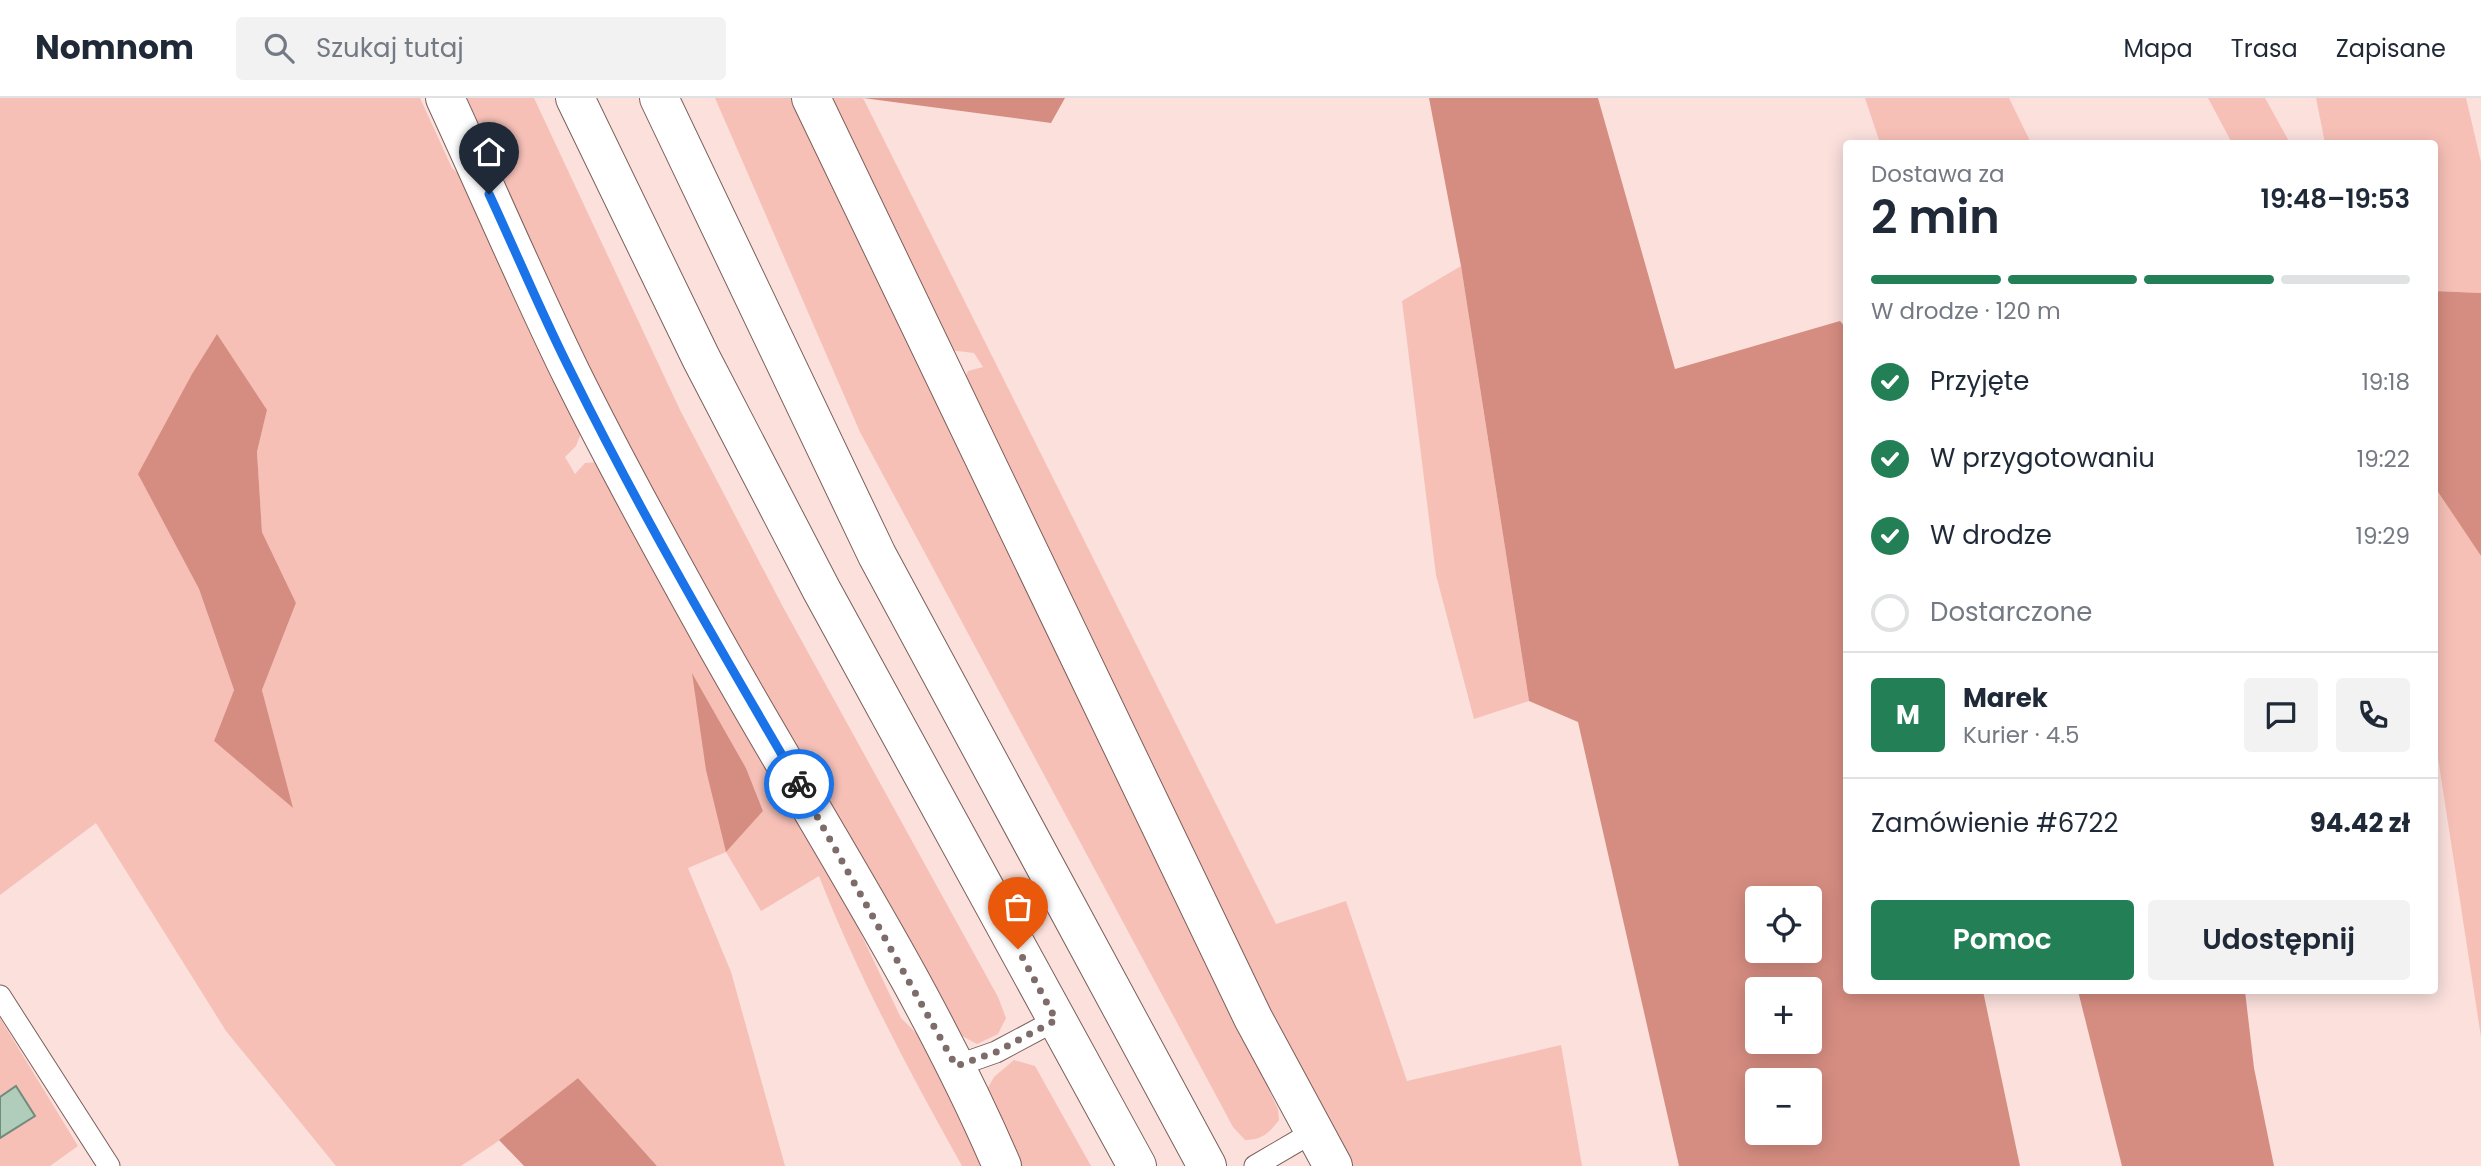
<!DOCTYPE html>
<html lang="pl">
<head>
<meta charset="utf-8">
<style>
	:root { --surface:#fff; --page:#f2f2f3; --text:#1f2937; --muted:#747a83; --line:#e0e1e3; --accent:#238056 }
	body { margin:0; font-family:Poppins,sans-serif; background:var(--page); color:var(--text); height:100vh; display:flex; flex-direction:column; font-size:26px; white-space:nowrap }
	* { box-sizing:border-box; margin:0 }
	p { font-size:23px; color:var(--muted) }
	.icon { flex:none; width:38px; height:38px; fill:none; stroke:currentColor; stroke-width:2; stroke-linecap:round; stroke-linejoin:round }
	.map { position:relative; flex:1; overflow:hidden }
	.drawer { position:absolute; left:1843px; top:42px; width:595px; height:854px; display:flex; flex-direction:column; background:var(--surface); border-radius:7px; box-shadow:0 4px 18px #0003 }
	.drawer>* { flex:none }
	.fabs { position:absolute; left:1745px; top:788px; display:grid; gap:14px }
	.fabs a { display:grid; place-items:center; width:77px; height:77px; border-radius:7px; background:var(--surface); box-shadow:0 4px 18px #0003; font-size:35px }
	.pin { position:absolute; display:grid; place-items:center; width:60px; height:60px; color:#fff; margin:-72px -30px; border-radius:50% 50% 50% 0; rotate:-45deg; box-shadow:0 0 7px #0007 }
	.pin .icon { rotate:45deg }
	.courier { position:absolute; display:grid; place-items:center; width:70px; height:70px; margin:-35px; border:5px solid #1a73e8; border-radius:50%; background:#fff; color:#222; box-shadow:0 2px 9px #0007 }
	.summary em { font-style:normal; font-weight:600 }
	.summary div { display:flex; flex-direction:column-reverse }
	.summary { display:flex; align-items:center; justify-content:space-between; height:119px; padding:0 28px }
	h1 { font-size:46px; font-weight:600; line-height:52px }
	.bar { display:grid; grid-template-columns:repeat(4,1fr); gap:10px 7px; align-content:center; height:84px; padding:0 28px }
	.bar i { height:9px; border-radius:5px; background:var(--line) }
	.bar .active { background:var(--accent) }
	.bar p { grid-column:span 4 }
	.line { display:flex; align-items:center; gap:18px; padding:0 28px; border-top:2px solid var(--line) }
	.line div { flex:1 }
	.round { display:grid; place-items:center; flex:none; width:74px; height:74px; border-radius:7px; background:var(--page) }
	ol { padding:0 28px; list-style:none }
	li { display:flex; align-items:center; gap:21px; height:77px }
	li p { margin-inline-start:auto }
	li .icon { padding:7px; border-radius:50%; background:var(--accent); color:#fff; stroke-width:4 }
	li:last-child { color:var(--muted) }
	li i { width:38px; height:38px; border:4px solid var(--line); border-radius:50% }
	.cta { display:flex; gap:14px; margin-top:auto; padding:14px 28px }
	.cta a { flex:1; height:80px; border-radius:7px; background:var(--accent); color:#fff; font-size:28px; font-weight:600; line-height:80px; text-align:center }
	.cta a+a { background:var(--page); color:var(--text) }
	header { display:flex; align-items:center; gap:42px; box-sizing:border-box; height:98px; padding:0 35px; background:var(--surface); border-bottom:2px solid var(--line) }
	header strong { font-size:33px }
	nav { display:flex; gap:38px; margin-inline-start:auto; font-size:24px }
	.search { width:490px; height:63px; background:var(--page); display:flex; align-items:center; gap:18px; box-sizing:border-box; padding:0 24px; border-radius:7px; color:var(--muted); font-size:26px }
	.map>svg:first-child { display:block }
</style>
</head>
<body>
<header>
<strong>Nomnom</strong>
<div class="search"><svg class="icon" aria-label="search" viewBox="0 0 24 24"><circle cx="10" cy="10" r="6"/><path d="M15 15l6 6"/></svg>Szukaj tutaj</div>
<nav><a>Mapa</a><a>Trasa</a><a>Zapisane</a></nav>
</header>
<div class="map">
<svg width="2481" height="1068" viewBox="0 0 2481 1068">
	<rect width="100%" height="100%" fill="#fbe0dc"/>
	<!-- green -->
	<path fill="#f6c0b7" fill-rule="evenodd" d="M0 0H420L452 70 469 85 582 333 576 348 565 359 575 376 585 365 599 364 832 775 901 920 924 943 981 1068H962C909 973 859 880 819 778L761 813 726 754 688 770 731 874 785 1068H657L578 980 500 1042 461 1068H336L226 933 96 725 0 797ZM267 312 257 354 262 434 296 505 262 592 292 709 214 643 234 592 199 491 139 376ZM693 577 746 670 763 713 726 753Z
		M467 0H534L680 312 783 509 998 899 1006 920 998 936 977 946 953 933 782 622 676 440 572 241Z
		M715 0H793L1278 1011 1279 1022C1269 1035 1262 1042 1245 1042L1233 1029 860 334Z
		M831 0H863L1276 826 1346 803 1407 983 1561 947 1582 1068H1352L1335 1040 1235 843 1083 520 962 285 968 273 983 269 974 255 949 252Z
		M1865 0H2009L2031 45H1880Z
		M2208 0H2265L2290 45H2232Z
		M2316 0H2466L2481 64V195L2434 193V46L2325 45Z
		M1461 168 1529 603 1474 621 1436 477 1402 203Z
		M2434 388 2481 458V939L2434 634Z
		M0 920 78 1048 50 1068H0Z
		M1014 962 1035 968 1091 1068H1014L985 995 994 979Z"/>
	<!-- forest -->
	<path fill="#d68d81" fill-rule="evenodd" d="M863 0H1065L1051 25Z
		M1429 0H1598L1675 271 1840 223 1846 230V892L1983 893 2020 1068H1679L1578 624 1529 603 1461 168ZM1757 800H1810V852H1757ZM1757 891H1810V943H1757ZM1757 982H1810V1034H1757Z
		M2434 193 2481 195V458L2434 388Z
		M217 236 267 312 257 354 262 434 296 505 262 592 293 710 214 643 234 592 199 491 138 376 192 276Z
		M692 575 746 670 763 713 726 754 706 672Z
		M2078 893H2245L2254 970 2274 1068H2122Z
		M578 980 657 1068H524L499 1042Z"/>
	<!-- building -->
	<path fill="#b0ccbb" stroke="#718b7c" stroke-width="2" d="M16 988 35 1018 0 1040V999Z"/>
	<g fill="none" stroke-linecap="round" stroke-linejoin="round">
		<defs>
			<path id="lane" d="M0 898 109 1068
				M956 968 996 954 1056 922
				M1255 1068 1313 1034"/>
			<path id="street" d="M445 0C487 91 527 185 571 275 612 358 657 440 702 521 802 703 920 877 1002 1068
				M811 0 1253 920 1333 1068"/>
			<path id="highway" d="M575 0 701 260 821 491 1137 1068
				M659 0 877 457 1207 1068"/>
		</defs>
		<!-- lane casing -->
		<use href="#lane" stroke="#7b5f5a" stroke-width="23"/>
		<!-- street casing -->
		<use href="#street" stroke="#7b5f5a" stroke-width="40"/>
		<!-- highway casing -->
		<use href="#highway" stroke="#7b5f5a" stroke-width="40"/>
		<!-- lane -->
		<use href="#lane" stroke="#fff" stroke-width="21"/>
		<!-- street -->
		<use href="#street" stroke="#fff" stroke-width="38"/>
		<!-- highway -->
		<use href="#highway" stroke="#fff" stroke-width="38"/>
	</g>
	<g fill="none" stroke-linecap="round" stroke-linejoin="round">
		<!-- done -->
		<path stroke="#7d6c69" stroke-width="7" stroke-dasharray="0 12.6" d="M799 686 956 968 996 954 1056 922 1018 851"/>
		<!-- route -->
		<path stroke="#1a73e8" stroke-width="9" d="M489 96C517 156 542 217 572 276 641 416 720 551 799 686"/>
	</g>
</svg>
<div class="fabs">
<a><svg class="icon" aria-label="locate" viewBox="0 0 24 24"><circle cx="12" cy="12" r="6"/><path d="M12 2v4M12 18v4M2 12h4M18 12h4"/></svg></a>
<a>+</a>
<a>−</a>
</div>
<div class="pin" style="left:1018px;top:851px;background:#ea580c"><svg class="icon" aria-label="bag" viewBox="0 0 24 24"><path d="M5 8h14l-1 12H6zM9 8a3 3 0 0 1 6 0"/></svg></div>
<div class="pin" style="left:489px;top:96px;background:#1f2937"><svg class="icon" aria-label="home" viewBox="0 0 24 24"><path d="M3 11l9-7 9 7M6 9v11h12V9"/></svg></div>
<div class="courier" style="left:799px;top:686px"><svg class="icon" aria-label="bike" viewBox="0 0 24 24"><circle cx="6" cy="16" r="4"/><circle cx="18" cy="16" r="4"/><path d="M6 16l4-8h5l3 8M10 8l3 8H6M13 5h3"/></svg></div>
<section class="drawer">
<div class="summary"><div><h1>2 min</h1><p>Dostawa za</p></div><em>19:48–19:53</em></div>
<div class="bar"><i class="active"></i><i class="active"></i><i class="active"></i><i></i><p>W drodze · 120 m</p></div>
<ol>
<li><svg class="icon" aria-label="check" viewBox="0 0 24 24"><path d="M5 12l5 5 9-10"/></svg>Przyjęte<p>19:18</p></li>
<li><svg class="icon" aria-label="check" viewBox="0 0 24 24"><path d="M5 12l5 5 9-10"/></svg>W przygotowaniu<p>19:22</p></li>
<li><svg class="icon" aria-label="check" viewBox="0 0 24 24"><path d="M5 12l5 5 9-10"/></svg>W drodze<p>19:29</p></li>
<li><i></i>Dostarczone</li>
</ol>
<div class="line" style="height:126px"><b class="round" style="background:var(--accent);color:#fff">M</b><div><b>Marek</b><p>Kurier · 4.5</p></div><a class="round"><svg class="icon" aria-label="chat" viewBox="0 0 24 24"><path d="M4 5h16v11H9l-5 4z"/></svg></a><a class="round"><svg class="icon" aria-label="phone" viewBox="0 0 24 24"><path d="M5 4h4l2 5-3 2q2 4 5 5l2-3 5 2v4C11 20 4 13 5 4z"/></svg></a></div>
<div class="line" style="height:91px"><div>Zamówienie #6722</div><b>94.42 zł</b></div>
<div class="cta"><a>Pomoc</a><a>Udostępnij</a></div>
</section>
</div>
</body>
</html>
